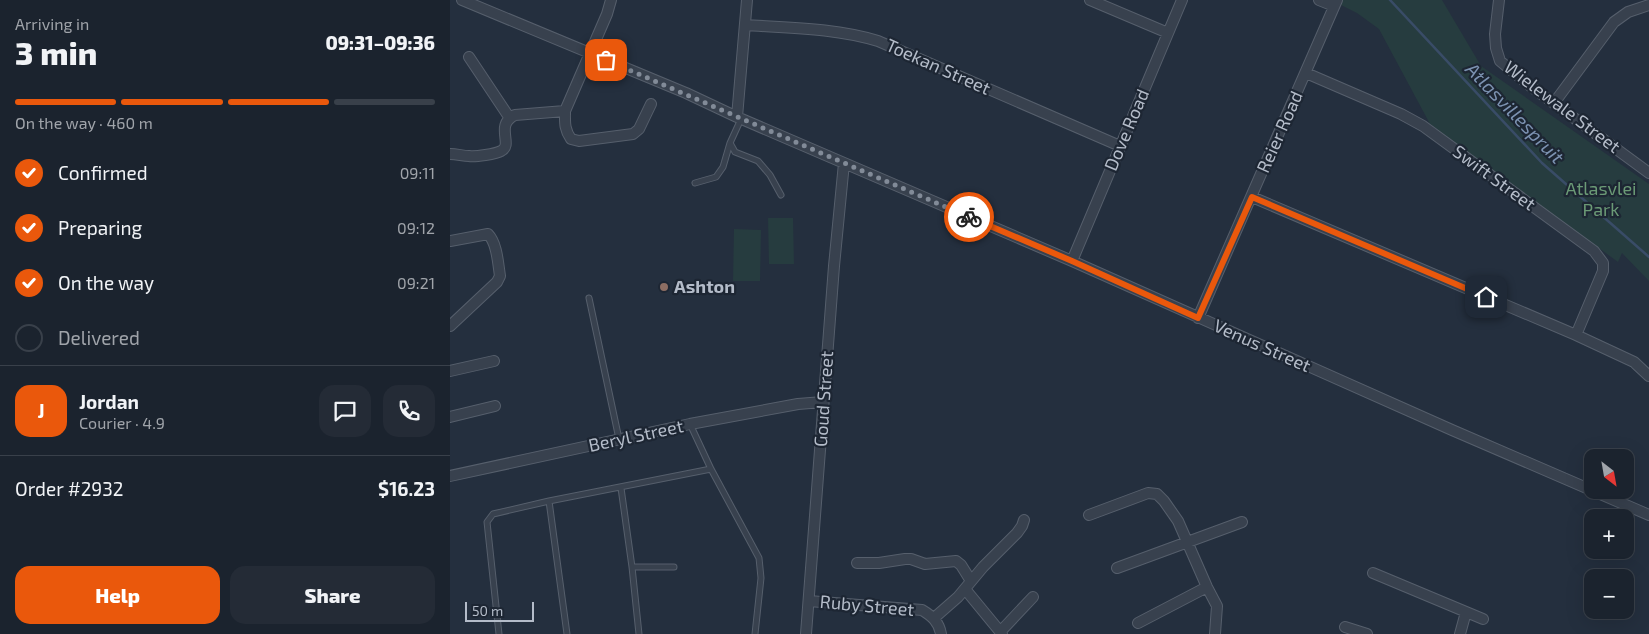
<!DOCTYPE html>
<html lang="en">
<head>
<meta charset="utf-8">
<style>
	:root { --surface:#1b232e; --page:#242b36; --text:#f1f3f6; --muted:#a0a4aa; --line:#39404a; --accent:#ea580c }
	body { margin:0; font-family:"Exo 2",sans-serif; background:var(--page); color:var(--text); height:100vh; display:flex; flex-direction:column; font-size:19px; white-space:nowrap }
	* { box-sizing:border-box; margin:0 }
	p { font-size:16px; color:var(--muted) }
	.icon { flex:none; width:28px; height:28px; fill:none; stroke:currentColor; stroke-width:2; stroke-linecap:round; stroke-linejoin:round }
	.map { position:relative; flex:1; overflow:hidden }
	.panel { display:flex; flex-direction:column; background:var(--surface); width:450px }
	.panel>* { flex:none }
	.needle { width:32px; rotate:149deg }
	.controls { position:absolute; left:1134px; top:449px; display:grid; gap:10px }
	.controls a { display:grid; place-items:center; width:50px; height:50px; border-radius:10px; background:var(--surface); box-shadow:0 5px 20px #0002,0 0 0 1px var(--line); font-size:25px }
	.scale { position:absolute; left:15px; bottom:12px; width:69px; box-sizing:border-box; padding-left:5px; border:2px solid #b4bcc9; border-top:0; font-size:14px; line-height:18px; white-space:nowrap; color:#b4bcc9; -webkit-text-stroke:4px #1d2633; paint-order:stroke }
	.pin { position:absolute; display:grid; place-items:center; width:42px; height:42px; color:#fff; margin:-21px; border-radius:10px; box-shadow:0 2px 8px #0006 }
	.courier { position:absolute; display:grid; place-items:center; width:50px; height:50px; margin:-25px; border:4px solid #ea580c; border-radius:50%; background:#fff; color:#222; box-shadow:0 1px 6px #0007 }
	.overview em { font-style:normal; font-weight:800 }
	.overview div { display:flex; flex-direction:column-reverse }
	.overview { display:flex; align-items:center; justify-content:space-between; height:85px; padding:0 15px }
	h1 { font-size:32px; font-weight:800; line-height:38px }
	.bar { display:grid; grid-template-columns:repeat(4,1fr); gap:8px 5px; align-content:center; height:60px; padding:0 15px }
	.bar i { height:6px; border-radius:4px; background:var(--line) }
	.bar .selected { background:var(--accent) }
	.bar p { grid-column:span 4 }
	.line { display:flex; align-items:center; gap:12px; padding:0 15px; border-top:1px solid var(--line) }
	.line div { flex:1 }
	.round { display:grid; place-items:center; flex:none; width:52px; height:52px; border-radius:15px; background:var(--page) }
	ol { padding:0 15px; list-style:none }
	li { display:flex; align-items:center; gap:15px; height:55px }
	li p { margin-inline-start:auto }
	li .icon { padding:5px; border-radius:50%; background:var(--accent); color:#fff; stroke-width:4 }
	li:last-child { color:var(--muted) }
	li i { width:28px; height:28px; border:2px solid var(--line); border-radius:50% }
	.cta { display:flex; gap:10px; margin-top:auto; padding:10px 15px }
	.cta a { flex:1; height:58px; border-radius:15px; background:var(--accent); color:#fff; font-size:20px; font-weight:800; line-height:58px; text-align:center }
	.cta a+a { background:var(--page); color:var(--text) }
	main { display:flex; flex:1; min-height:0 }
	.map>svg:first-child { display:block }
</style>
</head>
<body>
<main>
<section class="panel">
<div class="overview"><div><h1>3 min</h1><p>Arriving in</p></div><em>09:31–09:36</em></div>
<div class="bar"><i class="selected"></i><i class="selected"></i><i class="selected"></i><i></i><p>On the way · 460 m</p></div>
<ol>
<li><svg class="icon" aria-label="check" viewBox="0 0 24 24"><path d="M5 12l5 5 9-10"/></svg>Confirmed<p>09:11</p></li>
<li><svg class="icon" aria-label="check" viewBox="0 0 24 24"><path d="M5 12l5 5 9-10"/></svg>Preparing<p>09:12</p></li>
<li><svg class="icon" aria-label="check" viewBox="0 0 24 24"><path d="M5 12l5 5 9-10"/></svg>On the way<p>09:21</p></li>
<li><i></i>Delivered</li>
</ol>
<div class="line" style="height:90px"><b class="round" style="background:var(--accent);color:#fff">J</b><div><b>Jordan</b><p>Courier · 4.9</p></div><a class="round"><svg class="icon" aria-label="chat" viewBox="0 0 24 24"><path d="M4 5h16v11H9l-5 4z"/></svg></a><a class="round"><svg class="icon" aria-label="phone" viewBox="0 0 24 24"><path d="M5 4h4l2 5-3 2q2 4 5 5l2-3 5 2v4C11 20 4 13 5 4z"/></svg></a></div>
<div class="line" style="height:65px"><div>Order #2932</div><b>$16.23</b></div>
<div class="cta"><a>Help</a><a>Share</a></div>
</section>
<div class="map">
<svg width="1199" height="634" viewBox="0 0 1199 634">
	<rect width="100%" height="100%" fill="#242f3e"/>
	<!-- green -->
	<path fill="#263c3f" d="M881 0H992L1031 66 1199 184V281L1172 253 1168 262 980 124 929 29 907 13Z
		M318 218H343L344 264H319Z
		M284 229 311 230 310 281H283Z"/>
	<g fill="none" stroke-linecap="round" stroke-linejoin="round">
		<!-- stream -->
		<path stroke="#394c67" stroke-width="2.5" d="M940 0 1092 163 1199 257"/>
		<defs>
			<path id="lane" d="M291 119 280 143 285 152 308 161 320 175 331 195
				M245 183 266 177 273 167 280 143
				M139 298 169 439
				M240 424 261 469 309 558 311 578 305 634
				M171 488 182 567 189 634
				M99 501 117 634
				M182 567H224
				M49 634 37 522 43 514 99 501 261 469"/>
			<path id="street" d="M12 0 236 93 287 117 622 261 1002 430 1199 515
				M161 0 157 14 115 111C115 122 114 129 121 139L129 141 183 134 189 129 201 104
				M640 0 718 33
				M869 0 884 6
				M1049 0 1045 34 1046 48 1050 61 1079 85 1199 173
				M295 25C340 28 385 28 428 41L670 146
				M19 57 59 117
				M856 73 951 114 973 126 1144 251 1153 263V271L1126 335
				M1104 103 1164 22 1178 12 1199 5
				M287 117 297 0
				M0 154C7 154 13 156 19 156 25 157 46 154 51 151 64 145 44 125 65 115L115 111
				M802 197 1126 335 1184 362 1199 376
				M0 241 38 234C47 243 48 263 50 276L47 282 0 326
				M622 261 732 0
				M748 318 887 0
				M0 371 44 361
				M0 417 45 406
				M0 476 240 424 348 404 373 402
				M639 515 698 493 707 494 714 501 728 521 757 587 767 606 765 634
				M407 563H429L455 559H461L475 564 506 561 511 565 521 581
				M667 568 792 522
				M923 573 1033 619
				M515 589 552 634
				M359 601 472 610C482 616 489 622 491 634
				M484 618 508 597 533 567 567 533 572 526 574 520
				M688 623 757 587
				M895 627 917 634
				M550 632 583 597
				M356 634 384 266 394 163
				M1010 634 1016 612"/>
		</defs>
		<!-- lane casing -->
		<use href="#lane" stroke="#565f6c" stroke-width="7"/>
		<!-- street casing -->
		<use href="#street" stroke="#565f6c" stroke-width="12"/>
		<!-- lane -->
		<use href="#lane" stroke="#38414e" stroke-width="5"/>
		<!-- street -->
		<use href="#street" stroke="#38414e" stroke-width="10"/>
	</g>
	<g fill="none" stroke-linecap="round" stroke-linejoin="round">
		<!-- done -->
		<path stroke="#828b98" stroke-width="5" stroke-dasharray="0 9" d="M156 60 519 217"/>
		<!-- route -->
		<path stroke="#ea580c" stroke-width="6" d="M519 217 622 261 748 318 802 197 1036 297"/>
	</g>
	<!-- markers -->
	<circle fill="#8d6e63" stroke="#1d2633" stroke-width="2" cx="214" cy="287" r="5"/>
	<g text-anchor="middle" stroke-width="4.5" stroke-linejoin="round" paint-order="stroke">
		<!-- street labels -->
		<g font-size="18" fill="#b4bcc9" stroke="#1d2633">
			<text transform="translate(488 67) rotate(24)" y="6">Toekan Street</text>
			<text transform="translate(1112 107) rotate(37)" y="6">Wielewale Street</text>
			<text transform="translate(677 130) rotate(-67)" y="6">Dove Road</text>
			<text transform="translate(830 132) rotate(-66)" y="6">Reier Road</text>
			<text transform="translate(1044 178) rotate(36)" y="6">Swift Street</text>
			<text transform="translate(812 346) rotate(24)" y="6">Venus Street</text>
			<text transform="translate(374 399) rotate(-86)" y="6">Goud Street</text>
			<text transform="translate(186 436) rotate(-12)" y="6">Beryl Street</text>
			<text transform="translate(417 606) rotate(5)" y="6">Ruby Street</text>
		</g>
		<!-- park labels -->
		<g font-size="18" fill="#6b9a76" stroke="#1d2633">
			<text x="1151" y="195">Atlasvlei<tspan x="1151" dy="21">Park</tspan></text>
		</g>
		<!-- poi labels -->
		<g font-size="18" font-weight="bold" fill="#b4bcc9" stroke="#1d2633" text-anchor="start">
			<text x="224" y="293">Ashton</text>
		</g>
		<!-- water labels -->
		<g font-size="19" font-style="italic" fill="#7c92b1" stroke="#1d2633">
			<text transform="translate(1065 113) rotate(46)" y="7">Atlasvillespruit</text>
		</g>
	</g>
</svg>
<div class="controls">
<a><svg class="needle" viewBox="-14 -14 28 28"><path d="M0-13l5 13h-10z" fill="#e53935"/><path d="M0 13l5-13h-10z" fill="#a0a4aa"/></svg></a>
<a>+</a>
<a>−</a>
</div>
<div class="scale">50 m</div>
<div class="pin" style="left:156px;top:60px;background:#ea580c"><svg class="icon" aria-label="bag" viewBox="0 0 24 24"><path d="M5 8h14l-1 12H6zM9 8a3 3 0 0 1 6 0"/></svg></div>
<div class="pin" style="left:1036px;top:297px;background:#1f2937"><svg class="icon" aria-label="home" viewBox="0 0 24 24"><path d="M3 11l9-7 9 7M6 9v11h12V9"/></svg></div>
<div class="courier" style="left:519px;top:217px"><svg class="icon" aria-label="bike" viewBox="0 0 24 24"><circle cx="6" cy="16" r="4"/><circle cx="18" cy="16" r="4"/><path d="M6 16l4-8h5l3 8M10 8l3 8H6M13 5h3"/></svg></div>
</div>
</main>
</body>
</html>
